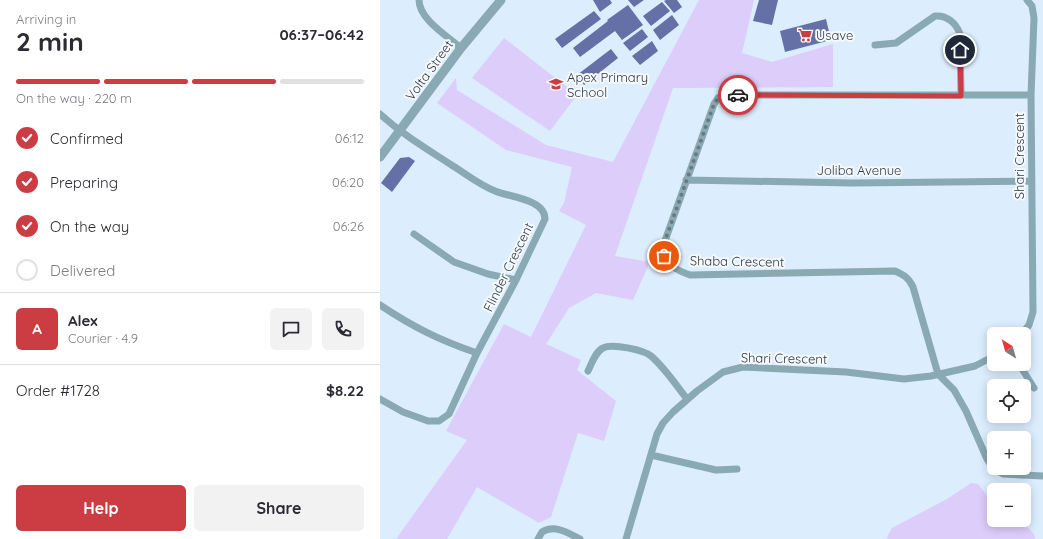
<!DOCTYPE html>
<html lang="en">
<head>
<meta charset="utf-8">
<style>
	:root { --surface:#fff; --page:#f2f2f3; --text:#2b2b33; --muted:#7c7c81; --line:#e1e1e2; --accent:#cc3c43 }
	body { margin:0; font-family:Quicksand,sans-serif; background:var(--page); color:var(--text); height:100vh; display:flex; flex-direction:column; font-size:15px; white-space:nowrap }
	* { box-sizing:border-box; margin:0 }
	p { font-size:13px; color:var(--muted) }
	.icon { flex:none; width:22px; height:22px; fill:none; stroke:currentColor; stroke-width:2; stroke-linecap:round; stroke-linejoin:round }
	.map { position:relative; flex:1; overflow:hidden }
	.sheet { display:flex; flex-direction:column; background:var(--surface); width:380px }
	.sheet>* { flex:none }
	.needle { width:26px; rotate:323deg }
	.fabs { position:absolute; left:607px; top:327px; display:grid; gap:8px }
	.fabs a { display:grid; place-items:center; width:44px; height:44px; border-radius:6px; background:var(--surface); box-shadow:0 2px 10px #0003; font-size:20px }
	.pin { position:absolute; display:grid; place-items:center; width:34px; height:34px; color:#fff; margin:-17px; border:2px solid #fff; border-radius:50%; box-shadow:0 1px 4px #0007 }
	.courier { position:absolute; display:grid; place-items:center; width:40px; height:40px; margin:-20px; border:3px solid #cc3c43; border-radius:50%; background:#fff; color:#222; box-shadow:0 1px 5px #0007 }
	.headline em { font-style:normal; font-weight:800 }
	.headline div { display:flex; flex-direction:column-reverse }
	.headline { display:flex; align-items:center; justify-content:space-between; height:68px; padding:0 16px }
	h1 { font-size:26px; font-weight:800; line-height:30px }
	.bar { display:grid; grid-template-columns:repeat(4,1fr); gap:6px 4px; align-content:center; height:48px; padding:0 16px }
	.bar i { height:5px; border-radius:3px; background:var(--line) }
	.bar .active { background:var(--accent) }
	.bar p { grid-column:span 4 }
	.line { display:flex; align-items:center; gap:10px; padding:0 16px; border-top:1px solid var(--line) }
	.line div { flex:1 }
	.round { display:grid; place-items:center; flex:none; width:42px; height:42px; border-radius:6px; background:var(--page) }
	ol { padding:0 16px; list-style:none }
	li { display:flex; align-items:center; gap:12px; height:44px }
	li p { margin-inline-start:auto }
	li .icon { padding:4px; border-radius:50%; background:var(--accent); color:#fff; stroke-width:4 }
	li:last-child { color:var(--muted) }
	li i { width:22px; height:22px; border:2px solid var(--line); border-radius:50% }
	.cta { display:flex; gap:8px; margin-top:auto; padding:8px 16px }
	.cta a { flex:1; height:46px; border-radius:6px; background:var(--accent); color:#fff; font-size:16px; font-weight:800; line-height:46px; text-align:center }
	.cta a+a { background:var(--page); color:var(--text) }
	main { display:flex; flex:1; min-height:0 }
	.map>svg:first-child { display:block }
</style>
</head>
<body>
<main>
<section class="sheet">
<div class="headline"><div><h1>2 min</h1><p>Arriving in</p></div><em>06:37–06:42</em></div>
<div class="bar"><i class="active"></i><i class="active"></i><i class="active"></i><i></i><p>On the way · 220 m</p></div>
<ol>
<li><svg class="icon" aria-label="check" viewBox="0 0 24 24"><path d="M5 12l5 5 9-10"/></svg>Confirmed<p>06:12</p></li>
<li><svg class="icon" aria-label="check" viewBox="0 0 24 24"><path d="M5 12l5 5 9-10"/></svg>Preparing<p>06:20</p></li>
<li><svg class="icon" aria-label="check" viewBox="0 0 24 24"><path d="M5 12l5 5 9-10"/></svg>On the way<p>06:26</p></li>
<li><i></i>Delivered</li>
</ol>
<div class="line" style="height:72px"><b class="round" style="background:var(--accent);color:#fff">A</b><div><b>Alex</b><p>Courier · 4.9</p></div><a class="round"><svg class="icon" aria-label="chat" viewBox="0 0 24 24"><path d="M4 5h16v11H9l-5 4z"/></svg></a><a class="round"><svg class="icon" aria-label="phone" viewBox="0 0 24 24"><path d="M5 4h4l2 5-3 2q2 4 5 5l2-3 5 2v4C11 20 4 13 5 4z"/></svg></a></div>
<div class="line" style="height:52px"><div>Order #1728</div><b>$8.22</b></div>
<div class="cta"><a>Help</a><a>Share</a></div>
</section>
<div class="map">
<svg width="663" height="539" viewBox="0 0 663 539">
	<rect width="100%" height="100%" fill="#dcedfd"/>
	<!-- green -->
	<path fill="#ddcdfa" d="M319 0H374L362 53 392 62 453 44V87L293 88 235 256 270 262 253 300 216 293 189 308 166 344 201 360 197 370 236 401 224 441 198 433 171 517 159 523 97 487 67 539H16L87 440 66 431 124 324 151 337 206 225 179 211 184 203 192 167 126 150 57 103 76 78 77 90 166 145 233 162Z
		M124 38 197 95 170 131 92 78Z
		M591 483 598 484 610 500H614V520H641L654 534 655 539H506L512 528 567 499Z"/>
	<!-- building -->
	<path fill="#6470a6" d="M213 0H230L232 3 220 12Z
		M248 0H264L254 7Z
		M286 0H297L302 7 294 13 284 1Z
		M379 0H398L392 25 373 21Z
		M282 2 290 11 271 26 263 16Z
		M248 5 263 25 242 40 235 31 200 57 193 48 228 21 227 20Z
		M214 11 221 19 182 48 175 39Z
		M292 15 299 25 280 40 273 30Z
		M446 19 451 40 405 52 400 31Z
		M262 29 268 37 250 51 243 43Z
		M272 41 278 51 260 65 252 56Z
		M231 49 238 58 204 85 197 75Z
		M29 157 35 161 12 192 1 183 20 158Z"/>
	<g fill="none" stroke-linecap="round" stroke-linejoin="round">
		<!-- minor -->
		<path stroke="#89a9b3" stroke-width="7" d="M39 0C39 19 67 36 81 48
			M495 45 516 43 555 16C567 15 576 23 580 34L581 95
			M651 95H344L338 98 334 104 282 249C286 265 296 270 310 275L515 271C524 275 529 278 533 287L558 374 574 390 586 411 607 459 613 468 623 474 663 476
			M0 114C23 135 47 149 73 166 86 174 100 185 115 191 129 197 165 199 165 219L136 280 97 353 69 414 59 421H48L23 412 0 399
			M306 180 472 183 651 181
			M34 234 74 262 108 274 136 280
			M0 305C33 327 59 340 97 353
			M642 334 649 325 653 312 651 95 654 18 652 6 647 0
			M639 364 654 388
			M208 371C212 363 215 352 223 348 232 343 264 350 271 356 285 368 296 385 307 399
			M271 455 336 470 357 469
			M158 539 162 532C175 524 188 533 200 539
			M246 539 277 434 283 423 293 412 317 391 343 372 363 367 466 372 524 379 551 376 595 366 614 356"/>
		<!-- tertiary -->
		<path stroke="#89a9b3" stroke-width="9" d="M0 157 81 48 121 0"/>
	</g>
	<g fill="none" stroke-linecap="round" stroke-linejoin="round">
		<!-- done -->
		<path stroke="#6c7782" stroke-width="4" stroke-dasharray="0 7.2" d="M284 256 282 249 334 104C339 94 348 95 358 95"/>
		<!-- route -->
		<path stroke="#cc3c43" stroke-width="5" d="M358 95 581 96 580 50"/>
	</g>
	<!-- icons -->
	<defs>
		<symbol id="supermarket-bare" viewBox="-9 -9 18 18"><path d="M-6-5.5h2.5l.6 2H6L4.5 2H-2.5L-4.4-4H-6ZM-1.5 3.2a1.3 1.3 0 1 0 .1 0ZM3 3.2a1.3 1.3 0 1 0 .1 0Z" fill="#cc3c43" stroke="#f4f9fc" stroke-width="2.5" paint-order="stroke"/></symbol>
		<symbol id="school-bare" viewBox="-9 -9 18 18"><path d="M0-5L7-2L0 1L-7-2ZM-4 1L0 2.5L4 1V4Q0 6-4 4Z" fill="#cc3c43" stroke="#f4f9fc" stroke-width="2.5" paint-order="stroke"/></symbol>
	</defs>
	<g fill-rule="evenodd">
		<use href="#supermarket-bare" x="415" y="25" width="20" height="20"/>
		<use href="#school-bare" x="166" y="74" width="20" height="20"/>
	</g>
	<g text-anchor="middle" stroke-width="4" stroke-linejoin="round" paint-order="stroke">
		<!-- poi labels -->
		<g font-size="13" fill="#303840" stroke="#f4f9fc" text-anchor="start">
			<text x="436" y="40">Usave</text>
			<text x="187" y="82">Apex Primary<tspan x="187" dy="15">School</tspan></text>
		</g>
		<!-- street labels -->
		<g font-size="13" fill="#303840" stroke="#f4f9fc">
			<text transform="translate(49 70) rotate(-54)" y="5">Volta Street</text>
			<text transform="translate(639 156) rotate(-90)" y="5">Shari Crescent</text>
			<text x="479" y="175">Joliba Avenue</text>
			<text transform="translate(357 261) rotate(1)" y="5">Shaba Crescent</text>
			<text transform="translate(128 267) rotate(-64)" y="5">Flinder Crescent</text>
			<text transform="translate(404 358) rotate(1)" y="5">Shari Crescent</text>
		</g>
	</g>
</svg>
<div class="fabs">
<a><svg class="needle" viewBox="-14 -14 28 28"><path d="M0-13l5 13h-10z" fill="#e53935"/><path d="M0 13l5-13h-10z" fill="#7c7c81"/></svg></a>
<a><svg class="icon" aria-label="locate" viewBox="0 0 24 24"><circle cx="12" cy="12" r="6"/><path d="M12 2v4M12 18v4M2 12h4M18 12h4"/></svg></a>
<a>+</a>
<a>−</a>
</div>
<div class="pin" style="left:284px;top:256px;background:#ea580c"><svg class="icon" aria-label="bag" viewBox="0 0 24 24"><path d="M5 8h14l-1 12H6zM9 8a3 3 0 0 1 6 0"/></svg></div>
<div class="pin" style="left:580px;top:50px;background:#1f2937"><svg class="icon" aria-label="home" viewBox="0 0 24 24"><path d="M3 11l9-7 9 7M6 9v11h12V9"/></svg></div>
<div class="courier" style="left:358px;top:95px"><svg class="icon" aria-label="car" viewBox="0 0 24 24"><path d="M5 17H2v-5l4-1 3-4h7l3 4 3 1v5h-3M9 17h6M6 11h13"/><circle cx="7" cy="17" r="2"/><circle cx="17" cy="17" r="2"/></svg></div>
</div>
</main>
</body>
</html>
